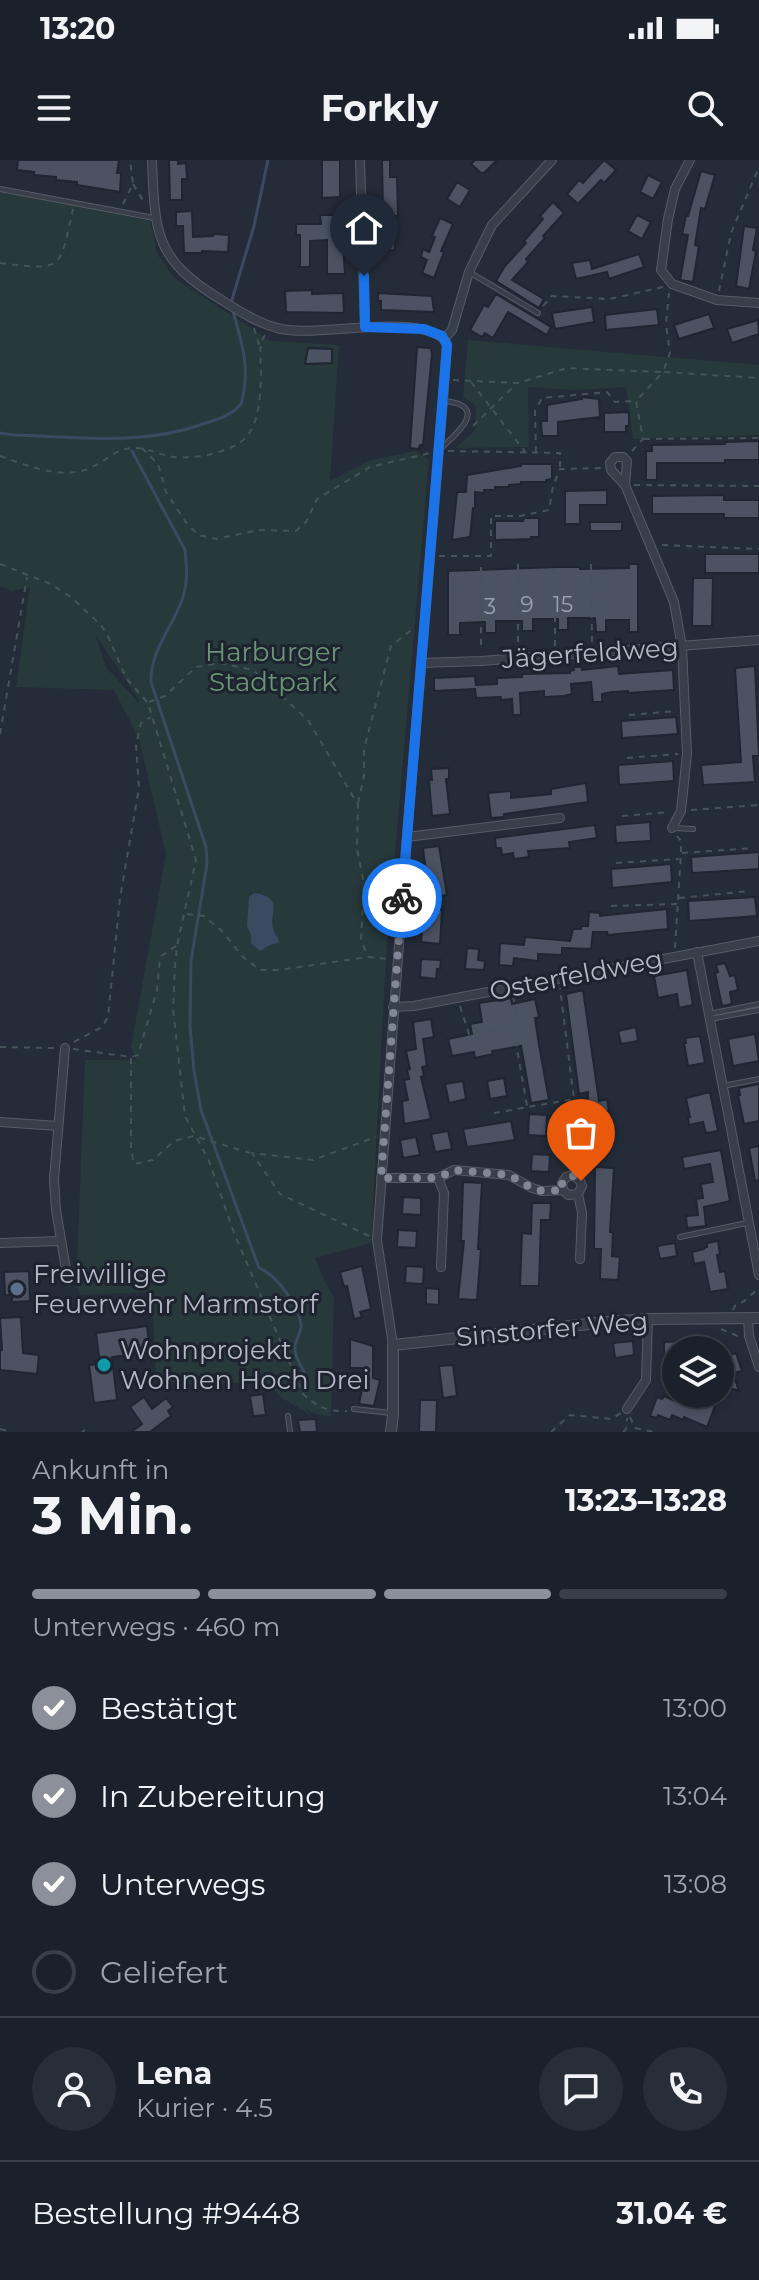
<!DOCTYPE html>
<html lang="de">
<head>
<meta charset="utf-8">
<style>
	:root { --surface:#1b212b; --page:#282e37; --text:#f1f3f6; --muted:#a0a3a9; --line:#393e47; --accent:#8c9099 }
	body { margin:0; font-family:Montserrat,sans-serif; background:var(--page); color:var(--text); height:100vh; display:flex; flex-direction:column; font-size:30px; white-space:nowrap }
	* { box-sizing:border-box; margin:0 }
	p { font-size:26px; color:var(--muted) }
	.icon { flex:none; width:44px; height:44px; fill:none; stroke:currentColor; stroke-width:2; stroke-linecap:round; stroke-linejoin:round }
	.map { position:relative; height:1272px; overflow:hidden }
	.side { display:flex; flex-direction:column; background:var(--surface); flex:1 }
	.side>* { flex:none }
	.buttons { position:absolute; left:662px; top:1176px; display:grid; gap:16px }
	.buttons a { display:grid; place-items:center; width:72px; height:72px; border-radius:50%; background:var(--surface); box-shadow:0 4px 12px #0003,0 0 0 2px var(--line); font-size:40px }
	.pin { position:absolute; display:grid; place-items:center; width:68px; height:68px; color:#fff; margin:-82px -34px; border-radius:50% 50% 50% 0; rotate:-45deg; box-shadow:0 0 8px #0007 }
	.pin .icon { rotate:45deg }
	.courier { position:absolute; display:grid; place-items:center; width:80px; height:80px; margin:-40px; border:6px solid #1a73e8; border-radius:50%; background:#fff; color:#222; box-shadow:0 2px 10px #0007 }
	.head em { font-style:normal; font-weight:700 }
	.head div { display:flex; flex-direction:column-reverse }
	.head { display:flex; align-items:center; justify-content:space-between; height:136px; padding:0 32px }
	h1 { font-size:52px; font-weight:700; line-height:60px }
	.bar { display:grid; grid-template-columns:repeat(4,1fr); gap:12px 8px; align-content:center; height:96px; padding:0 32px }
	.bar i { height:10px; border-radius:6px; background:var(--line) }
	.bar .on { background:var(--accent) }
	.bar p { grid-column:span 4 }
	.line { display:flex; align-items:center; gap:20px; padding:0 32px; border-top:2px solid var(--line) }
	.line div { flex:1 }
	.round { display:grid; place-items:center; flex:none; width:84px; height:84px; border-radius:42px; background:var(--page) }
	ol { padding:0 32px; list-style:none }
	li { display:flex; align-items:center; gap:24px; height:88px }
	li p { margin-inline-start:auto }
	li .icon { padding:8px; border-radius:50%; background:var(--accent); color:#fff; stroke-width:4 }
	li:last-child { color:var(--muted) }
	li i { width:44px; height:44px; border:4px solid var(--line); border-radius:50% }
	.status { display:flex; justify-content:space-between; align-items:center; height:56px; padding:0 40px; background:var(--surface); direction:ltr }
	.status svg { height:22px; fill:currentColor }
	header { display:flex; justify-content:space-between; align-items:center; height:104px; padding:0 32px; background:var(--surface); font-size:36px; font-weight:700 }
	.map>svg:first-child { display:block }
</style>
</head>
<body>
<div class="status"><b>13:20</b><svg viewBox="0 0 49 12"><path d="M0 12V9h3v3zM5 12V6h3v6zM10 12V3h3v9zM15 12V0h3v12zM26 1h20v11H26zM47 4h2v5h-2z"/></svg></div>
<header><svg class="icon" aria-label="menu" viewBox="0 0 24 24"><path d="M4 6h16M4 12h16M4 18h16"/></svg>Forkly<svg class="icon" aria-label="search" viewBox="0 0 24 24"><circle cx="10" cy="10" r="6"/><path d="M15 15l6 6"/></svg></header>
<div class="map">
<svg width="759" height="1272" viewBox="0 0 759 1272">
	<rect width="100%" height="100%" fill="#242c39"/>
	<!-- green -->
	<path fill="#27393b" fill-rule="evenodd" d="M0 31 150 61 158 95 174 118 271 181 339 185 330 321 371 300 416 291 429 300 386 797 371 1083 315 1098 325 1122 334 1137 331 1257 312 1253 305 1248 311 1255 282 1238 265 1221 204 1225 156 1221 152 1132 81 1135 78 1128H76L85 900H136L131 887 166 694 139 579 114 530 16 527 30 427 12 431 0 426ZM95 474 139 540V543L106 507Z
		M468 180 759 205V275L633 279 626 227 575 230 528 227 529 287 456 288 475 270 476 246 463 237Z"/>
	<!-- water -->
	<path fill="#3b4961" d="M254 733C285 738 269 751 273 768 274 773 277 776 279 780L278 783 270 785 260 791 251 783V775L247 766 249 737Z"/>
	<g fill="none" stroke-linecap="round" stroke-linejoin="round">
		<!-- stream -->
		<path stroke="#3b4961" stroke-width="3" d="M231 143 254 66 268 0
			M0 273 13 275C77 277 142 286 203 264 218 259 231 256 241 244 251 209 242 184 233 151
			M132 291 185 390C187 408 188 423 182 440 172 468 150 491 151 522L206 687 207 704 191 801 190 866 194 911 201 950 259 1108C277 1115 298 1145 301 1164 302 1174 295 1179 295 1188 294 1196 301 1205 304 1212"/>
	</g>
	<!-- building -->
	<path fill="#4b5363" stroke="#1f2531" stroke-width="2" d="M18 0H119L117 13H121L120 32 77 25V22L56 20V17L34 15V12L17 10Z
		M169 0H178V4L186 3 187 19H182V40H170Z
		M322 0H340V37L322 38Z
		M382 0H390V17H397L398 56H383Z
		M475 0H497L484 13H481L471 4Z
		M604 0 616 10 604 23 601 20 578 44 567 34 579 20 583 23Z
		M701 11 715 15 705 49 701 48 695 85 699 86 693 122 680 120 688 75 682 74 686 56H688Z
		M648 15 662 22 653 39 640 32Z
		M457 22 470 30 460 47 447 39Z
		M553 42 564 53 543 76 545 78 526 99 528 102 512 120 544 139 539 148 496 121 505 106 526 83 524 81 543 59 540 56Z
		M192 51 193 77 213 76 214 74 229 75 228 92 202 91V93H184L183 66H176V52Z
		M320 55H341L345 114H327V80L310 81V107H300V75H296V64H321Z
		M637 55 651 62 642 79 628 71Z
		M440 58 453 64 441 91 444 92 434 118 422 113 427 100 421 97 423 89 429 92 435 77 432 76Z
		M744 66 757 68 753 90 756 91 749 129 736 126Z
		M379 72H394L395 90 379 91Z
		M639 94 644 107 609 119 607 112 576 119 572 103 590 100 592 109Z
		M312 130V134L343 133 344 153 286 152 285 131Z
		M378 133 432 136 434 152 381 150V141H378Z
		M496 134 551 167 547 175 508 152 493 178 485 173 482 177 470 170 484 145 488 147Z
		M592 147 594 162 555 169 552 153Z
		M657 149 659 165 606 170 605 155Z
		M709 154 714 168 679 179 674 165Z
		M758 160 759 174 732 183 727 169Z
		M417 187 431 188 432 194 423 285H420L419 289 410 288Z
		M308 188 332 189V203L305 204Z
		M582 237 599 239 600 257 558 262V276H542L541 261H547V245L582 239Z
		M629 252V266H626V272H604V253Z
		M759 281V300H725V303H657V320H646V291H652V285L725 284V282Z
		M521 304H552V319L546 320V322H521V324L509 325V327H495V330H484V333L475 332V348H473L470 377 452 380 457 332H466L467 315 521 306Z
		M607 330V345H580V364H565V331Z
		M724 335V340H759V358H724V354H652V336Z
		M524 358H539V377H531V379L495 380V361H523Z
		M590 362H622V371H590Z
		M705 394H759V413H705Z
		M629 404H638V472H629V460H606V472H596L595 458H568V470H558V459H533V471H522V461H496V473H485V462L460 463V475H448V411L558 407H580V409L629 408Z
		M693 418H713L712 466H692Z
		M618 506 619 514 673 510 674 530 628 533V531L612 532 602 534V542H593L591 522 571 524 572 534 564 536 544 537V531L520 533 521 555H513L512 539 501 540V537L476 538 475 529 434 531V518L475 516 476 525 497 524V518L522 517V514L570 513V511L574 510 573 507H582V510Z
		M755 506 759 596H753L755 622 703 625 701 605 741 602 735 508Z
		M676 557 678 574 622 578 621 561Z
		M673 601 674 621 619 625 618 605Z
		M449 608V619H446L450 654 432 656 429 620H432L431 609Z
		M586 623 588 642 504 654V657L491 658 488 633 511 631V638L551 634V629Z
		M650 662 651 681 616 683 615 665Z
		M595 665 597 678 569 682 570 688 528 691 529 697 514 699 513 693 502 695 501 688H496L495 678Z
		M439 686 447 735 429 737 423 688Z
		M759 692V709L692 713 691 697Z
		M671 704 672 722 612 728 611 709Z
		M755 737 757 756 689 761 688 741Z
		M667 749 668 769 608 775 607 772H593L591 789 562 788V795L538 794V801L514 798 513 806 499 805 500 783 524 785 525 777 570 781 573 769H581V766H588L589 752 600 753V756Z
		M433 750H442L440 784 421 782 423 757 433 758Z
		M467 788 479 789 478 800 485 801 484 810 465 809Z
		M421 799 441 800 440 809H437L436 819 420 817Z
		M725 803 730 816 735 815 738 830 730 832 732 844 722 846 715 813 718 812 716 805Z
		M687 810 693 845 679 848 677 834 658 838 654 816Z
		M583 830 599 941 607 939 609 951 606 952 605 977H609V992H590L591 972 584 971V963H566L567 954H587L588 932 579 934 566 834Z
		M511 838 512 844 535 839 539 857 535 858 539 885 549 940 531 943 521 886 492 891 493 894 475 898 474 892 452 896 448 879 472 874 470 864 482 862 479 843Z
		M431 859 434 877 423 879 427 906 422 907 424 916 421 917 431 959 404 964 402 941 408 940 404 920 409 919 407 910 410 909 406 891 416 889 413 862Z
		M636 867 638 881 621 884 618 871Z
		M755 874 759 901 733 906 728 879Z
		M700 876 705 903 688 906 684 883H686L685 878Z
		M504 918 507 936 490 939 487 921Z
		M463 921 466 939 449 943 445 924Z
		M759 924V961L744 964 738 935H740L739 928Z
		M710 932 718 971 706 973 703 962 689 965 688 957H690L686 938Z
		M529 954 547 955 546 976 528 975Z
		M511 961 515 980 467 987 463 969Z
		M448 971 452 989 435 992 431 974Z
		M416 977 420 995 403 998 400 980Z
		M759 986V1020L755 1021 749 988Z
		M721 990 730 1041 704 1047 706 1066 687 1068 686 1056 698 1055 696 1039 703 1038 701 1024 713 1022 710 1004 684 1009 682 997Z
		M532 994 550 995 549 1012 531 1011Z
		M595 1007 614 1008 610 1072H613L612 1096 620 1097 618 1120 600 1119 601 1089H594Z
		M463 1022 482 1023 478 1089H481L477 1140 458 1139 464 1081H461Z
		M403 1037 421 1038V1055L402 1054Z
		M532 1043H551L550 1060H541L539 1126H520L522 1073 531 1074Z
		M398 1070 417 1071 416 1088 397 1087Z
		M718 1081 720 1094 717 1095 720 1112 725 1111 728 1129 710 1132 704 1102 694 1104 692 1092 704 1089V1088L707 1087V1083Z
		M675 1083 677 1096 660 1099 657 1086Z
		M362 1106 371 1149 360 1152 362 1157 354 1159 347 1126 344 1127 340 1112Z
		M406 1106 424 1107 423 1124 405 1123Z
		M29 1111 30 1141 12 1142V1135H5L4 1112Z
		M426 1128 439 1129V1145L426 1144Z
		M21 1157 23 1193 39 1195 37 1214 0 1210V1190H2L0 1158Z
		M147 1166 150 1192 112 1197 117 1240 94 1243 89 1205 100 1204 96 1173Z
		M350 1179 373 1186V1218L380 1220 374 1246 359 1244 366 1208H350Z
		M633 1181 634 1195 615 1198 613 1183Z
		M688 1181 705 1183V1190H676V1199H664V1182Z
		M736 1193 742 1211 733 1213 739 1231 727 1227 720 1204V1198Z
		M453 1205 457 1236 443 1238 439 1206Z
		M263 1234 266 1255 253 1256 250 1236Z
		M664 1236 675 1241 676 1238 688 1240 689 1238 715 1246 707 1267 684 1257 683 1260 672 1255 670 1260 658 1255 657 1258 650 1256 657 1237 662 1239Z
		M144 1237 152 1249 166 1238 173 1247 168 1251 171 1256 150 1272H131L142 1264 130 1247Z
		M420 1240H437L436 1272H419Z
		M316 1259 317 1272H300L298 1260Z"/>
	<g fill="none" stroke-linecap="round" stroke-linejoin="round">
		<defs>
			<path id="service" d="M0 29 154 58
				M469 112 538 153
				M440 289C457 274 490 246 445 241
				M674 668 693 669
				M709 854 759 844
				M710 859 759 850
				M723 926 759 919
				M680 1077 747 1063
				M354 1249 391 1253
				M288 1256 290 1272"/>
			<path id="minor" d="M152 0C155 72 154 99 220 139 239 151 259 164 281 169 321 177 414 153 444 179
				M360 0 365 167
				M690 0 675 29 668 59 661 110 672 124 717 140 759 143
				M625 325 627 301 623 297H615L610 303 611 310 625 325 674 442 682 487 687 594 681 651 672 668
				M421 503 481 501 759 480
				M407 677 560 658
				M697 792 759 1115
				M393 847 414 846 759 781
				M65 888 54 1019 56 1050 68 1121
				M0 962 58 966
				M574 1016 577 976
				M381 1018H438L454 1010 509 1015 532 1028 542 1031 563 1030
				M438 1018 444 1033 441 1107
				M578 1034 568 1035 563 1030 562 1023 566 1017C574 1014 580 1018 582 1026L578 1034 582 1053 580 1099
				M0 1083 60 1081
				M748 1159 749 1176 759 1207
				M393 1185 377 1080 407 677 443 240 447 185 444 179 452 170 469 112 492 65 552 0
				M627 1249 646 1220 648 1159"/>
			<path id="tertiary" d="M391 1272 393 1254V1185L607 1162 648 1159 759 1158"/>
		</defs>
		<!-- service casing -->
		<use href="#service" stroke="#565c68" stroke-width="6"/>
		<!-- minor casing -->
		<use href="#minor" stroke="#565c68" stroke-width="10"/>
		<!-- tertiary casing -->
		<use href="#tertiary" stroke="#565c68" stroke-width="12"/>
		<!-- path -->
		<path stroke="#445458" stroke-width="2" stroke-dasharray="6 6" stroke-linecap="butt" d="M133 24 144 42
			M123 44 133 24 130 0
			M0 103C65 111 59 110 73 49
			M719 131 731 73 759 7
			M543 146 552 136 610 139 663 127
			M254 168 259 185
			M453 220 518 223 567 208 663 212 670 193 666 164 669 133
			M471 222 526 293
			M473 266 517 223
			M644 279 759 278
			M142 288 158 304 166 332 185 361 198 375 216 379 259 370 296 371 306 362 317 339 370 307 430 293
			M448 291 560 293V309
			M632 291 643 279 636 241 663 212 759 218
			M536 292 535 251 542 238 607 232 615 242 635 241
			M0 296C29 306 65 322 94 306 108 299 116 289 132 288 147 287 159 295 174 297 194 299 234 293 248 275 260 259 261 229 261 210 261 197 258 186 265 175
			M634 325 759 326
			M662 385 759 389
			M439 396H491V356H520L549 350 553 326 560 309 601 308
			M0 404 51 424 72 438 101 465 108 476 126 518 148 543 196 700 177 786 175 806 173 849 185 956 209 1001 234 1073 303 1234C317 1247 328 1252 347 1251
			M518 404V489
			M591 404 592 482
			M481 407V491
			M555 486V404
			M149 542 165 536 196 507 220 503 253 510 308 560 358 645 357 689 364 724 361 780 368 797
			M629 555 676 551
			M0 574 27 417
			M627 598 678 594
			M358 643 364 616V589L391 486 414 468
			M691 650 759 645
			M622 656 669 652
			M682 693 754 688
			M616 703 679 699
			M679 738 750 731
			M611 746 677 744
			M187 754 204 756 222 771 243 797 260 810H279L368 797 389 799
			M675 788 681 693V681L677 676
			M513 836 518 863 513 866 527 946
			M460 846 469 874 512 866
			M74 882 102 867 108 857 120 738 139 628 136 585 141 563 151 557
			M0 887 54 888
			M73 889 131 897 138 895 157 830 160 797 176 786
			M131 898V988L134 1004 153 1000 174 981 194 976 250 993
			M494 953 574 939 560 828
			M369 1076 280 1034 252 993 313 1000 376 977
			M733 1150 736 1144 743 1142 759 1128
			M721 1169 740 1177
			M630 1257 635 1268 654 1272
			M0 1269 12 1272
			M82 1272 85 1270
			M551 1272 570 1255 611 1259 621 1253
			M623 1272 626 1269 627 1258"/>
		<!-- service -->
		<use href="#service" stroke="#383e4a" stroke-width="4"/>
		<!-- minor -->
		<use href="#minor" stroke="#383e4a" stroke-width="8"/>
		<!-- tertiary -->
		<use href="#tertiary" stroke="#383e4a" stroke-width="10"/>
	</g>
	<g fill="none" stroke-linecap="round" stroke-linejoin="round">
		<!-- done -->
		<path stroke="#818895" stroke-width="8" stroke-dasharray="0 14.4" d="M402 738 381 1018H438L454 1010 509 1015 532 1028 542 1031 563 1030 562 1023 570 1016H574L581 1021"/>
		<!-- route -->
		<path stroke="#1a73e8" stroke-width="10" d="M364 116 365 167 424 169 442 176 447 185 402 738"/>
	</g>
	<!-- markers -->
	<circle fill="#5c6f8a" stroke="#1d232f" stroke-width="3" cx="17" cy="1129" r="8"/>
	<circle fill="#0f9aa8" stroke="#1d232f" stroke-width="3" cx="104" cy="1205" r="8"/>
	<g text-anchor="middle" stroke-width="6" stroke-linejoin="round" paint-order="stroke">
		<!-- number labels -->
		<g font-size="22" fill="#99a0ad">
			<text x="527" y="452">9</text>
			<text x="563" y="452">15</text>
			<text x="490" y="454">3</text>
		</g>
		<!-- park labels -->
		<g font-size="26" fill="#6c9577" stroke="#1d232f">
			<text x="273" y="501">Harburger<tspan x="273" dy="30">Stadtpark</tspan></text>
		</g>
		<!-- street labels -->
		<g font-size="26" fill="#b3b9c6" stroke="#1d232f">
			<text transform="translate(590 493) rotate(-4)" y="9">Jägerfeldweg</text>
			<text transform="translate(576 815) rotate(-11)" y="9">Osterfeldweg</text>
			<text transform="translate(552 1169) rotate(-5)" y="9">Sinstorfer Weg</text>
		</g>
		<!-- poi labels -->
		<g font-size="26" fill="#b3b9c6" stroke="#1d232f" text-anchor="start">
			<text x="33" y="1123">Freiwillige<tspan x="33" dy="30">Feuerwehr Marmstorf</tspan></text>
			<text x="120" y="1199">Wohnprojekt<tspan x="120" dy="30">Wohnen Hoch Drei</tspan></text>
		</g>
	</g>
</svg>
<div class="buttons">
<a><svg class="icon" aria-label="layers" viewBox="0 0 24 24"><path d="M12 4l9 5-9 5-9-5zM3 14l9 5 9-5"/></svg></a>
</div>
<div class="pin" style="left:581px;top:1021px;background:#ea580c"><svg class="icon" aria-label="bag" viewBox="0 0 24 24"><path d="M5 8h14l-1 12H6zM9 8a3 3 0 0 1 6 0"/></svg></div>
<div class="pin" style="left:364px;top:116px;background:#1f2937"><svg class="icon" aria-label="home" viewBox="0 0 24 24"><path d="M3 11l9-7 9 7M6 9v11h12V9"/></svg></div>
<div class="courier" style="left:402px;top:738px"><svg class="icon" aria-label="bike" viewBox="0 0 24 24"><circle cx="6" cy="16" r="4"/><circle cx="18" cy="16" r="4"/><path d="M6 16l4-8h5l3 8M10 8l3 8H6M13 5h3"/></svg></div>
</div>
<section class="side">
<div class="head"><div><h1>3 Min.</h1><p>Ankunft in</p></div><em>13:23–13:28</em></div>
<div class="bar"><i class="on"></i><i class="on"></i><i class="on"></i><i></i><p>Unterwegs · 460 m</p></div>
<ol>
<li><svg class="icon" aria-label="check" viewBox="0 0 24 24"><path d="M5 12l5 5 9-10"/></svg>Bestätigt<p>13:00</p></li>
<li><svg class="icon" aria-label="check" viewBox="0 0 24 24"><path d="M5 12l5 5 9-10"/></svg>In Zubereitung<p>13:04</p></li>
<li><svg class="icon" aria-label="check" viewBox="0 0 24 24"><path d="M5 12l5 5 9-10"/></svg>Unterwegs<p>13:08</p></li>
<li><i></i>Geliefert</li>
</ol>
<div class="line" style="height:144px"><a class="round"><svg class="icon" aria-label="person" viewBox="0 0 24 24"><circle cx="12" cy="8" r="4"/><path d="M4 21q1-7 8-7t8 7"/></svg></a><div><b>Lena</b><p>Kurier · 4.5</p></div><a class="round"><svg class="icon" aria-label="chat" viewBox="0 0 24 24"><path d="M4 5h16v11H9l-5 4z"/></svg></a><a class="round"><svg class="icon" aria-label="phone" viewBox="0 0 24 24"><path d="M5 4h4l2 5-3 2q2 4 5 5l2-3 5 2v4C11 20 4 13 5 4z"/></svg></a></div>
<div class="line" style="height:104px"><div>Bestellung #9448</div><b>31.04 €</b></div>
</section>
</body>
</html>
